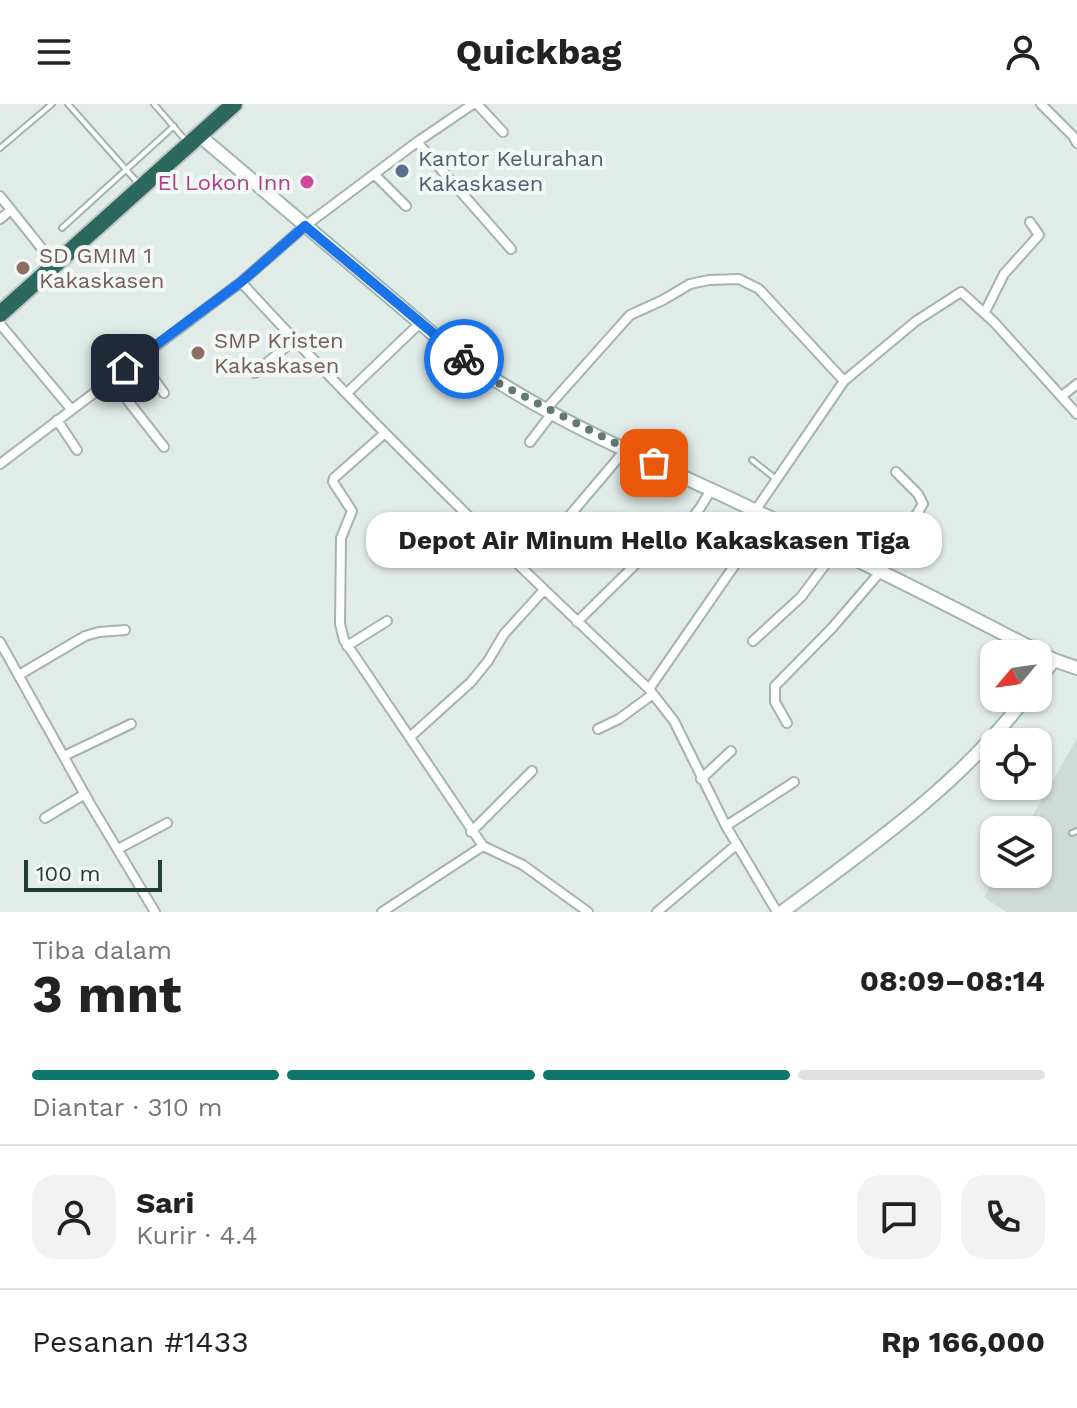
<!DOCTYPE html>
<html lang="id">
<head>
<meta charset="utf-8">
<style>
	:root { --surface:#fff; --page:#f2f2f2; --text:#222; --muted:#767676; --line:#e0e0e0; --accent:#0f766e }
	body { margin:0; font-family:"Work Sans",sans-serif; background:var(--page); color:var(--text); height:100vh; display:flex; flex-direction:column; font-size:30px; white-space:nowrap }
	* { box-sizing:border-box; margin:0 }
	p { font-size:26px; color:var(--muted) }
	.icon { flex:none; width:44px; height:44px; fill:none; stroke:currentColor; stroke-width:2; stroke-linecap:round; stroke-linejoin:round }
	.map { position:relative; height:808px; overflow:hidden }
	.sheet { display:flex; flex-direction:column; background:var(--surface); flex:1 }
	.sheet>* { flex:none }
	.needle { width:52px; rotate:241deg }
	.fabs { position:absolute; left:980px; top:536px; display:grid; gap:16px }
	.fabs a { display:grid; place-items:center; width:72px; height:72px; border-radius:16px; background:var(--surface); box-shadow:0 2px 6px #0004; font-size:40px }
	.scale { position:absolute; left:24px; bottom:20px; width:138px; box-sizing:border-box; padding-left:8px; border:4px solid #213c36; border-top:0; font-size:22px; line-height:28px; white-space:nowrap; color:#213c36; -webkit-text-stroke:6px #f1f8f5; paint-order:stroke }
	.pin { position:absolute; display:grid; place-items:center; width:68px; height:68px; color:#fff; margin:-34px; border-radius:16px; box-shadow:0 4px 12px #0006 }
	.courier { position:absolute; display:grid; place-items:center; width:80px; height:80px; margin:-40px; border:6px solid #1a73e8; border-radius:50%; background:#fff; color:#222; box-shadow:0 2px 10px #0007 }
	.bubble { position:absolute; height:56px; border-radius:24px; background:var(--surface); box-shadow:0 2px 6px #0004; font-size:26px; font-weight:700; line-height:56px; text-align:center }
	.headline em { font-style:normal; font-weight:700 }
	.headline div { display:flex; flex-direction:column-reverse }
	.headline { display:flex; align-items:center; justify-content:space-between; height:136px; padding:0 32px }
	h1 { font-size:52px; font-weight:700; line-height:60px }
	.bar { display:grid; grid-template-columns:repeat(4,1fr); gap:12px 8px; align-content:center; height:96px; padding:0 32px }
	.bar i { height:10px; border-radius:6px; background:var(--line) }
	.bar .active { background:var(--accent) }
	.bar p { grid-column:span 4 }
	.line { display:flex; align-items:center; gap:20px; padding:0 32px; border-top:2px solid var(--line) }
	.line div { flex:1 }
	.round { display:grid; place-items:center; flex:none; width:84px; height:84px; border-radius:24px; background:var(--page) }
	header { display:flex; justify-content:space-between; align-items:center; height:104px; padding:0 32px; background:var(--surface); font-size:36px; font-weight:700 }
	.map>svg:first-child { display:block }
</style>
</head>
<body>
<header><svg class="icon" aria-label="menu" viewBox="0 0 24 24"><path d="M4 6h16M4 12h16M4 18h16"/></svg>Quickbag<svg class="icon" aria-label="person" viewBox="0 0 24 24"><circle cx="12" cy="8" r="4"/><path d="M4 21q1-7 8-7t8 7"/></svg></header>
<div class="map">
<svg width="1077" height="808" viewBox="0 0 1077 808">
	<rect width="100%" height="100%" fill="#e1ebe7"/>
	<!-- built -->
	<path fill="#cfdbd6" d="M1077 635V808H1006L984 793 998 770H1038V726H1024Z"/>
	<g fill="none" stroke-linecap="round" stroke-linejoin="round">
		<defs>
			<path id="lane" d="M68 0 138 79
				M154 0 187 38
				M0 44 52 0
				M62 124 174 22
				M752 356 776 375
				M1072 729 1077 727"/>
			<path id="street" d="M477 0 503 28
				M1041 0 1073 32 1077 39
				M417 38 511 145
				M374 70 406 102
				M0 92 55 161
				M0 115 11 106
				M241 178C370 319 509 453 649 585L768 413
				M985 208 1004 170 1039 131 1030 118
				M0 220 71 305
				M139 254 164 289
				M255 269 294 236
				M111 275 164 343
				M347 289 420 219
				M1062 292 1077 280
				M547 304 630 211 663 196 690 180 709 176 739 175 759 185 844 277
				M57 316 77 346
				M385 329 334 374 333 378 352 407 341 434 340 520 344 536 483 742 523 761 588 808
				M530 338 553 308
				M0 360 241 178 305 122 417 38 473 0
				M755 407 844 277 916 217 961 188 994 218 1077 310
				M565 417 626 345
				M577 518 653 443 664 450 700 404 711 386
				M753 537 801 493 837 445
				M0 538 89 698 155 808
				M347 542 387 517
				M19 571 85 532 99 528 125 526
				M649 585 674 617 726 722 777 808
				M787 619 775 598V582L832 524 881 467 923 400 918 390 896 368
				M598 625 619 615 653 590
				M410 633 471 578 488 557 504 530 544 486
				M64 652 131 620
				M701 675 731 647
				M45 714 85 690
				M726 722 794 678
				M471 728 532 667
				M118 745 167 719
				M382 808 483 742
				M657 808 736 741"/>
			<path id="secondary" d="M200 32 452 246C535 309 637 351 731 395 840 447 948 500 1054 556L1077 564
				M1038 577 1054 556
				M782 808C869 743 959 682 1025 594"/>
			<path id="highway" d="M0 210 234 0"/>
		</defs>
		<!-- lane casing -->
		<use href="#lane" stroke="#a4b3ae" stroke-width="8"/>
		<!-- street casing -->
		<use href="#street" stroke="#a4b3ae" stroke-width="12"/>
		<!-- secondary casing -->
		<use href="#secondary" stroke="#9fb7b0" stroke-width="16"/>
		<!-- highway casing -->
		<use href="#highway" stroke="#c1c8c7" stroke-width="20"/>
		<!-- lane -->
		<use href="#lane" stroke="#fff" stroke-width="4"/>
		<!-- street -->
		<use href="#street" stroke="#fff" stroke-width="8"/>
		<!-- secondary -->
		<use href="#secondary" stroke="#fff" stroke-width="12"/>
		<!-- highway -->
		<use href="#highway" stroke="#2d685f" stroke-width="16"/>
	</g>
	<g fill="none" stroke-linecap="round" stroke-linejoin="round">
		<!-- done -->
		<path stroke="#647974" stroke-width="8" stroke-dasharray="0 14.4" d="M464 255 496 278 654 359"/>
		<!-- route -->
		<path stroke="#1a73e8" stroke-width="10" d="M125 264 241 178 305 122 464 255"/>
	</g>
	<!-- markers -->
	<circle fill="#5c6f8a" stroke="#f1f8f5" stroke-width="3" cx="402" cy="67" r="8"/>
	<circle fill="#d1479c" stroke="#f1f8f5" stroke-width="3" cx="307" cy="78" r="8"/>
	<g fill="#8d6e63" stroke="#f1f8f5" stroke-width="3">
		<circle cx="23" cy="164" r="8"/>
		<circle cx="198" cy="249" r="8"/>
	</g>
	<g text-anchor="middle" stroke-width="8" stroke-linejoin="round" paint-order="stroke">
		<!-- service labels -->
		<g font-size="22" fill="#4e5e75" stroke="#f1f8f5" text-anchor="start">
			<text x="418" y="62">Kantor Kelurahan<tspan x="418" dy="25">Kakaskasen</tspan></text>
		</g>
		<!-- hotel labels -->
		<g font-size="22" fill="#b23c85" stroke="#f1f8f5" text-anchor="end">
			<text x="291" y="86">El Lokon Inn</text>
		</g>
		<!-- education labels -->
		<g font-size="22" fill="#785e54" stroke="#f1f8f5" text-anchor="start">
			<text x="39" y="159">SD GMIM 1<tspan x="39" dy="25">Kakaskasen</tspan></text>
			<text x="214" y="244">SMP Kristen<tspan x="214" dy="25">Kakaskasen</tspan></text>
		</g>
	</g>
</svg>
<div class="fabs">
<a><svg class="needle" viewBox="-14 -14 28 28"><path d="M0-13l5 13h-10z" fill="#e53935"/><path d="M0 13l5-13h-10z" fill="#767676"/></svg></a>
<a><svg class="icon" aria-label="locate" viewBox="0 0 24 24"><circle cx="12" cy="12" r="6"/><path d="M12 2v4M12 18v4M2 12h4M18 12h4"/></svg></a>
<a><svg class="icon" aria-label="layers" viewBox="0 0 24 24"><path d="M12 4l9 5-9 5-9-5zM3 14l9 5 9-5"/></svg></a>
</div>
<div class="scale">100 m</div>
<div class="pin" style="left:654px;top:359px;background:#ea580c"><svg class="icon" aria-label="bag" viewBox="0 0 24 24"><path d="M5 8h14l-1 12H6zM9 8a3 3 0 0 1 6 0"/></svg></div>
<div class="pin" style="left:125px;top:264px;background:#1f2937"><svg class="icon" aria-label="home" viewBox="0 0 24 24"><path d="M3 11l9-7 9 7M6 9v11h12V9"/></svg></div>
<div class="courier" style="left:464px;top:255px"><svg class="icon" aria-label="bike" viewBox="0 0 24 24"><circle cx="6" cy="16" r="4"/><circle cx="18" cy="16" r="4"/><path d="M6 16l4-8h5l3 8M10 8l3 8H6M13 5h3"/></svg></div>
<div class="bubble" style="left:366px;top:408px;width:576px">Depot Air Minum Hello Kakaskasen Tiga</div>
</div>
<section class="sheet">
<div class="headline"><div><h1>3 mnt</h1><p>Tiba dalam</p></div><em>08:09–08:14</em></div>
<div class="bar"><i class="active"></i><i class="active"></i><i class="active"></i><i></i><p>Diantar · 310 m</p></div>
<div class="line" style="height:144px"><a class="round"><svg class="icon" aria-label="person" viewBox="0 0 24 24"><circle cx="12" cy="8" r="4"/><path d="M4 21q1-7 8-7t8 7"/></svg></a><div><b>Sari</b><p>Kurir · 4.4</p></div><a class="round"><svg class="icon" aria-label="chat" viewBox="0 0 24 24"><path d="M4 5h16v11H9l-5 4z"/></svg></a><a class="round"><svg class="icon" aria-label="phone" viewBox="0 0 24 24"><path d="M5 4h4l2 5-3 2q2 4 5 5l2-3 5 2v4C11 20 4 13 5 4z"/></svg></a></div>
<div class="line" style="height:104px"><div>Pesanan #1433</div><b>Rp 166,000</b></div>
</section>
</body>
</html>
